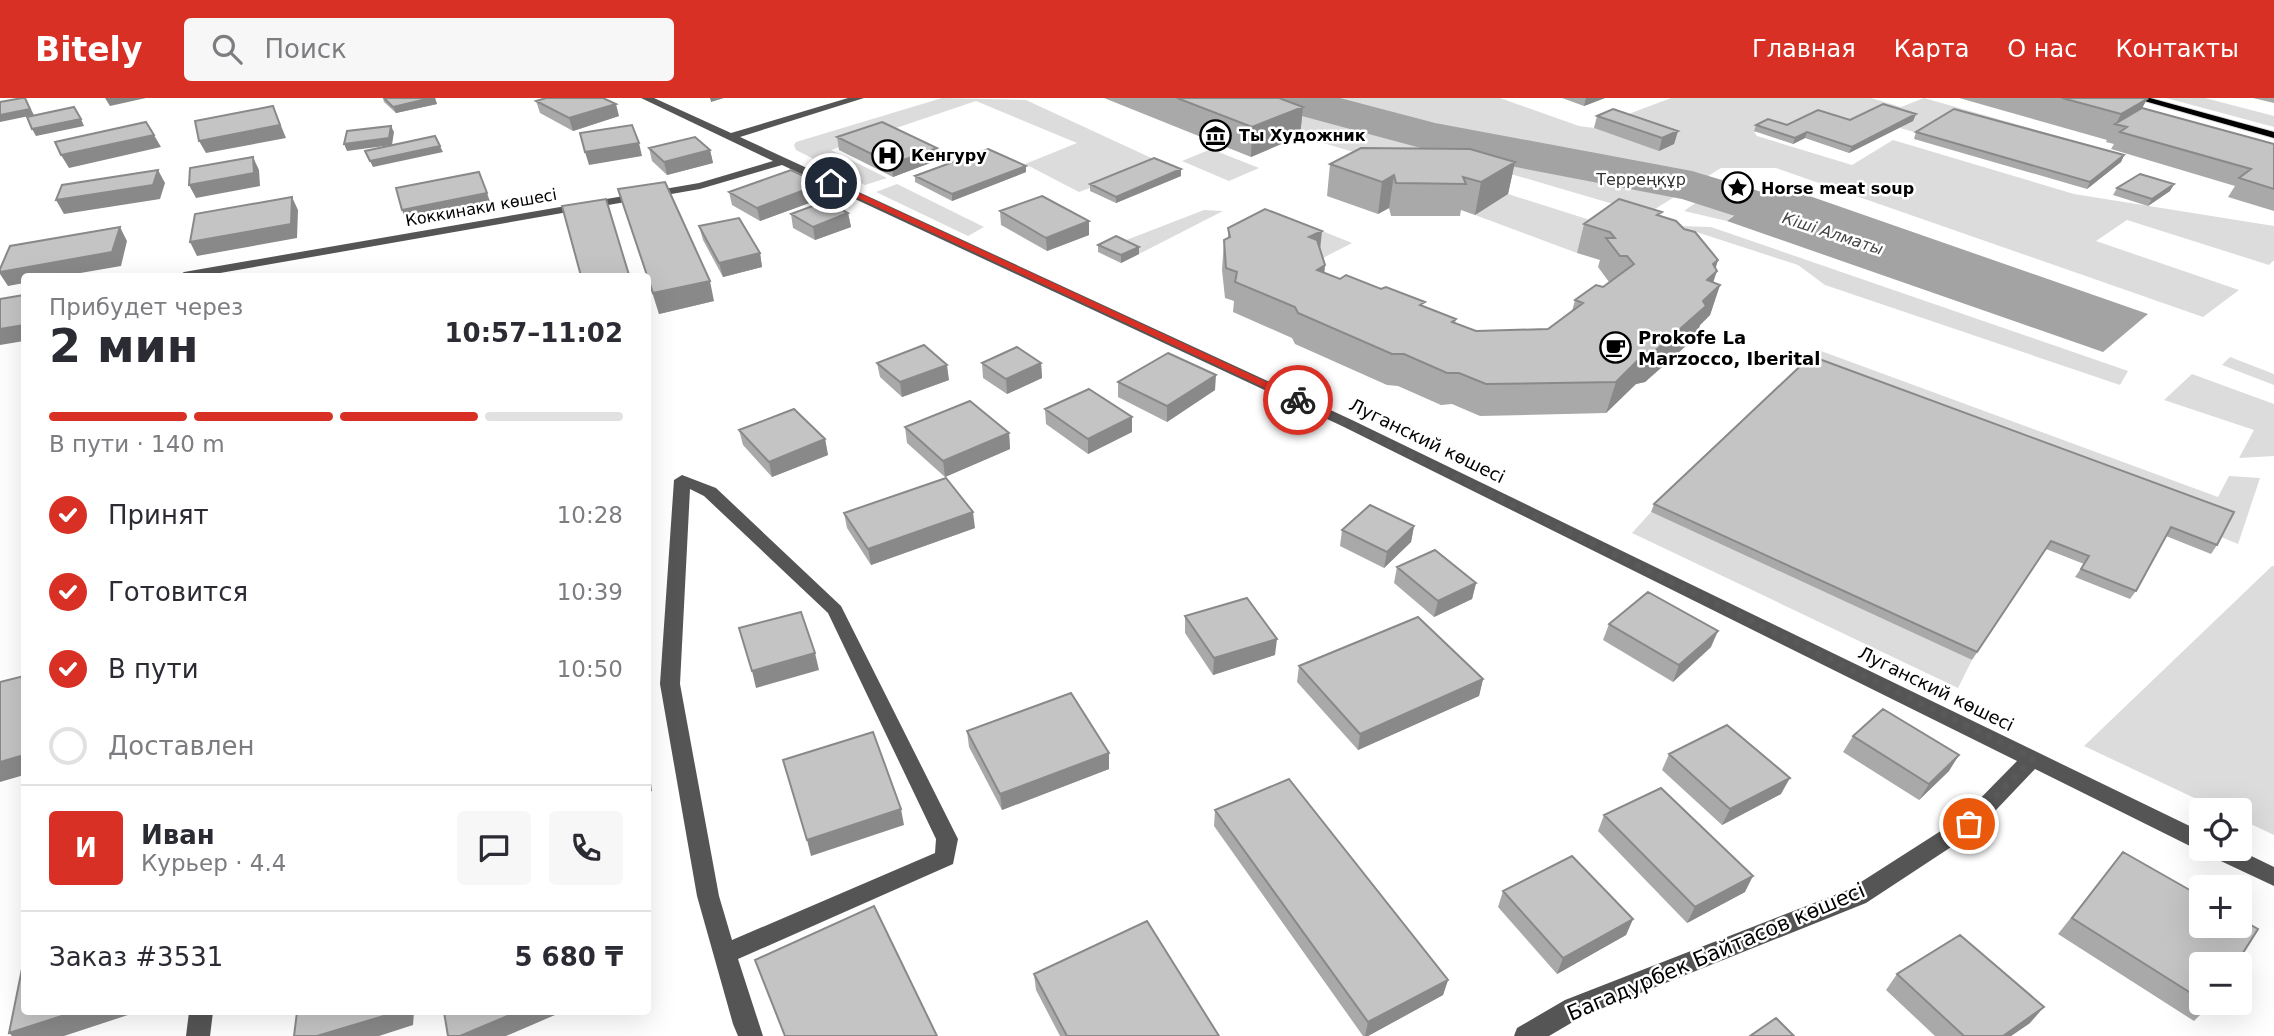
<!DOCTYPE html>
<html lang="ru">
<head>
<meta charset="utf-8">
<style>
	:root { --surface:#fff; --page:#f7f7f7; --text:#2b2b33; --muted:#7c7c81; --line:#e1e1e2; --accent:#d93025 }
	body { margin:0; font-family:"DejaVu Sans",sans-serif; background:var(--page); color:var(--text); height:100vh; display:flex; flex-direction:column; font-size:26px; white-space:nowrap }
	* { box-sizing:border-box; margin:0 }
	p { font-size:23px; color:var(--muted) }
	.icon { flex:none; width:38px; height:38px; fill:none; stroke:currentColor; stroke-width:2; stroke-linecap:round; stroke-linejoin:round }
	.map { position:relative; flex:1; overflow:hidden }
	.drawer { position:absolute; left:21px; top:175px; width:630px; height:742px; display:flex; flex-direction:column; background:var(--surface); border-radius:7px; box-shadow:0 7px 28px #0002 }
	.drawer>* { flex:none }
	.fabs { position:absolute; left:2189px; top:700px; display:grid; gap:14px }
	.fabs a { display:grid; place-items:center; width:63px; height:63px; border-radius:7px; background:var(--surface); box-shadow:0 7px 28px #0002; font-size:35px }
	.pin { position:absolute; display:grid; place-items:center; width:60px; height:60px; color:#fff; margin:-30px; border:4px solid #fff; border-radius:50%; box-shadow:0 2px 7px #0007 }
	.courier { position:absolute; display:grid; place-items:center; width:70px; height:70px; margin:-35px; border:5px solid #d93025; border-radius:50%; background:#fff; color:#222; box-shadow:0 2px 9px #0007 }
	.headline em { font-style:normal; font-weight:700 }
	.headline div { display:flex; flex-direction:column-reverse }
	.headline { display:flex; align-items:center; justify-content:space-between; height:119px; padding:0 28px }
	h1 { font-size:46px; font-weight:700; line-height:52px }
	.bar { display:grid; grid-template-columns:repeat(4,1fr); gap:10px 7px; align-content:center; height:84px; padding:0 28px }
	.bar i { height:9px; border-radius:5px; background:var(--line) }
	.bar .on { background:var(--accent) }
	.bar p { grid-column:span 4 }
	.line { display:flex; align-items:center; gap:18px; padding:0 28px; border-top:2px solid var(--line) }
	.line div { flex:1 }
	.round { display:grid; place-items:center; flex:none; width:74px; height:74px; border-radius:7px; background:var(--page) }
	ol { padding:0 28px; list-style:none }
	li { display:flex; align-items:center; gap:21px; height:77px }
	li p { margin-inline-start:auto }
	li .icon { padding:7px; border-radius:50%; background:var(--accent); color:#fff; stroke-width:4 }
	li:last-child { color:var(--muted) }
	li i { width:38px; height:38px; border:4px solid var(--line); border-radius:50% }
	header { display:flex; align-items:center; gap:42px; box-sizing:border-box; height:98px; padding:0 35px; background:var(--accent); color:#fff }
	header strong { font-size:33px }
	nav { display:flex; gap:38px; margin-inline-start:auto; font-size:24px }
	.search { width:490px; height:63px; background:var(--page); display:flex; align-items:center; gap:18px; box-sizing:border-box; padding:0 24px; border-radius:7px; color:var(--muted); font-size:26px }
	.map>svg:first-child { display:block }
</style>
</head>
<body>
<header>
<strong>Bitely</strong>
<div class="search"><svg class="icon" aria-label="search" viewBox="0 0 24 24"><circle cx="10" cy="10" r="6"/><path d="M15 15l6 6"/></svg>Поиск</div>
<nav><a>Главная</a><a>Карта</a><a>О нас</a><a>Контакты</a></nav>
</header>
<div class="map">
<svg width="2274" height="938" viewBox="0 0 2274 938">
	<rect width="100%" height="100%" fill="#fff"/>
	<!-- green -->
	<path fill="#dcdcdc" d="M942 0 1026 2 1160 64 1079 94 1025 66 1077 45 976 3 831 52 887 80 865 87 796 52 794 47 796 44Z
		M1201 0H1500L1579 28 1594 30 1661 52 1610 23 1671 0H1871L1901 9 1924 0 2089 47 2121 64 1951 17 1921 36 1900 30 1912 22 1785 34H1754L1757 38 1852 67 1893 42 2074 96 2274 128V162L2269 167 2127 122 2096 143 2239 192 2203 219 1776 70H1721L1647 116 1470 64 1377 61 1300 38Z
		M2166 0H2205L2274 18V29Z
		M1211 51 1259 70 1229 83 1182 63Z
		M897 86 984 129 968 138 876 94Z
		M1508 96 1612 129 1577 155 1475 117Z
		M1704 99 1741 110 1727 123 1684 113Z
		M1204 112 1223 113 1139 156 1116 146Z
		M1295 122 1352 145 1319 162 1263 140Z
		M1678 128 1711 129 2128 273 2120 287 1825 187 1798 167Z
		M1821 253 2218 399 2229 378 2260 380 2238 446 1808 266Z
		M2230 259 2274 276V287L2222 267Z
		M2192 276 2274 306V358L2239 360 2254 332 2164 302Z
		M1651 414 1972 562 1958 590 1632 435Z
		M2272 468H2274V737L2240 721V712H2220L2084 648Z"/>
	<!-- water -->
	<path fill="#a3a3a3" d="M1775 86 2148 216 2103 254 1727 123Z"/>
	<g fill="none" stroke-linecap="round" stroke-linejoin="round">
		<!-- river -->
		<path fill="#a3a3a3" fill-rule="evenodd" d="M1265 0H1340L1435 25 1692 73 1872 127 1881 139 1872 151 1853 156 1682 101 1432 53 1272 10Z"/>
		<defs>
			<path id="major" d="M2134 0H2150L2274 34V40Z"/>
		</defs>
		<!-- major casing -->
		<use href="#major" stroke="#dbdbdb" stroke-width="2"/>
		<!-- minor -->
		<path fill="#555" fill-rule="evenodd" d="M641 0H654L731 35 848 0H864L740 39 1352 322 2202 734V751H2237L2274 769V788L2208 757 2205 752 2194 750 2035 671 1977 732 1866 805 1583 918 1549 938H1514L1517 930 1565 902 1850 791 1961 720 2017 663 1342 328 782 67 700 91 203 178H178L184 174 699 85 773 63Z
			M682 377 716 390 841 508 958 741 953 766 738 861 763 938H738L733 926 697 798 660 586 674 382ZM690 391 704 398 828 515 936 741 935 755 732 842 719 798 680 586Z
			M189 914H213L210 938H186Z"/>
		<!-- major -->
		<use href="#major" fill="#000" fill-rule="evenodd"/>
	</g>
	<!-- wall -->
	<path fill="#a9a9a9" d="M383 0H435L437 6 396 15 384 4Z
		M1104 0H1279L1303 9 1300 38 1251 59Z
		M1562 0H1605L1584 8Z
		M1959 0H2143L2147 1 2142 10 2274 46V113L2228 99 2235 88 2111 51 2114 46 2106 44 2107 42Z
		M2253 0H2274V5Z
		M536 3 619 18 573 33 540 15Z
		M1916 16 1913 23 1849 55 1805 40 1793 46 1754 33 1756 27H1787Z
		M1597 18 1678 33 1674 46 1659 53 1594 30Z
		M1916 34 2124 57 2121 64 2087 91 1914 41Z
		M837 39 938 62 893 79 839 52Z
		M649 50 710 52 713 65 667 77 652 63Z
		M1515 64 1508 96 1475 117 1461 112 1460 118H1391L1389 110 1378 116 1327 98 1330 66Z
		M1026 68V74L952 103 915 84V78Z
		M1181 71V78L1116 105 1090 93V86Z
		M820 86 823 100 760 123 732 107 729 94Z
		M2174 86 2170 93 2148 108 2113 97 2117 90Z
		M618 91 714 203 659 216Z
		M1000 113 1089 123V137L1047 153 1001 127Z
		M848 115 851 129 815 142 793 130 791 116Z
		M1661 118 1715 170 1713 184 1720 187 1710 217 1700 227 1696 239 1645 284 1636 286 1606 315 1480 318 1452 306 1441 307 1398 288 1387 287 1295 246 1292 240 1233 214 1234 203 1225 200 1222 172 1224 142 1228 140V130L1320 152 1325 167 1324 175 1424 209 1456 221 1455 225 1476 233 1548 231 1572 213 1575 202 1603 189 1609 184 1598 169 1600 162 1577 155 1584 126Z
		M699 128 760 155 762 169 723 179 703 142Z
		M1098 147 1139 156 1121 165 1098 154Z
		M1811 258 2217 447 2211 456 2166 438 2136 493 2130 501 2075 479 2084 466 2046 451 1972 562 1651 414 1654 406Z
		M877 265 949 282 902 299 880 279Z
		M982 265H1041L1042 280 1007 296 983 280Z
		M1118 284 1215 292 1167 324 1118 299Z
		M1045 311 1132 319V334L1088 356 1046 326Z
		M905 329 1009 335 1010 351 945 379 907 345Z
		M739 332 825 341 828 357 772 379 743 347Z
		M844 415 975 430 871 467 847 430Z
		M1414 428 1411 444 1384 470 1340 448 1342 432Z
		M1397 469 1476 485 1472 501 1434 519 1394 485Z
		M1185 518 1275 557 1213 577 1185 535Z
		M1609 526 1711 549 1673 584 1603 542Z
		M1299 568 1483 581 1479 598 1358 652 1297 584Z
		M967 633 1109 671 1002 712 969 649Z
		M1853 638 1949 673 1919 702 1843 654Z
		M1669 656 1781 696 1722 727 1662 672Z
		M1215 712 1448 882 1443 897 1368 938H1363L1214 728Z
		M1604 717 1745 794 1687 825 1598 733Z
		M2123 754 2202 866V905H2212L2194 923 2058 836Z
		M1503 793 1633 821 1626 837 1557 876 1498 809Z
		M1034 876 1219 938H1060L1036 892Z
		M1897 876 2030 925 2011 938H1935L1886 892Z"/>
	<!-- shaded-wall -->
	<path fill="#898989" d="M25 0 34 17 0 24V17Z
		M105 0H146L110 8Z
		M431 0H435L437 6 396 15 393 9Z
		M710 0H724L711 4Z
		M1586 0H1605L1584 8Z
		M2147 1 2133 27 2127 29 2116 26 2121 16Z
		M616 6 619 18 573 33 569 20Z
		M273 8 286 40 206 55 199 43Z
		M1303 9 1300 38 1251 59 1252 29Z
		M1916 16 1913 23 1849 55 1852 49Z
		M81 21 84 28 36 38 32 31Z
		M391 28 394 34 392 47 347 53 344 46Z
		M1678 33 1674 46 1659 53 1662 40Z
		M1807 34 1805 40 1793 46 1795 40Z
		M154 37 161 49 69 70 61 57Z
		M639 45 642 58 589 67 585 54Z
		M440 48 443 54 373 69 370 63Z
		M937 50 938 62 893 79 892 66Z
		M710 52 713 65 667 77 664 64Z
		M2124 57 2121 64 2087 91 2090 84Z
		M253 59 259 72 260 88 196 100 189 87Z
		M1515 64 1508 96 1475 117 1481 84Z
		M1026 68V74L952 103V96Z
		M1181 71V78L1116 105V99Z
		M158 72 165 85 160 101 64 116 56 102Z
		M1394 77 1389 110 1378 116 1382 84Z
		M820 86 823 100 760 123 757 110Z
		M2174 86 2170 93 2148 108 2152 101Z
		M487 95 492 109 407 126 402 112Z
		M292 99 298 112 297 140 197 158 190 144Z
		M848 115 851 129 815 142 813 129Z
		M1089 123V137L1047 153 1046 140Z
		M120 129 127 143 121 168 63 178H24V185L8 188 0 176V174Z
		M1322 133 1319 162 1309 139Z
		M1139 149V156L1121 165V157Z
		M760 155 762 169 723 179 719 165Z
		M1718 162 1714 176 1717 173 1709 197 1720 187 1710 217 1700 227 1696 239 1645 284 1636 286 1606 315 1616 284 1646 254 1713 166Z
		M1325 167 1322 197 1317 172Z
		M710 183 714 203 659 216 653 195Z
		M24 227V243L0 247V231Z
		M1041 265 1042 280 1007 296 1006 281Z
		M947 267 949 282 902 299 900 284Z
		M1216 277 1215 292 1167 324V308Z
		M1132 319V334L1088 356V341Z
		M1009 335 1010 351 945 379 943 363Z
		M825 341 828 357 772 379 769 364Z
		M973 414 975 430 871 467 868 451Z
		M1414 428 1411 444 1384 470 1387 454Z
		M1476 485 1472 501 1434 519 1438 503Z
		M1718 533 1711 549 1673 584 1679 567Z
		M1277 541 1275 557 1213 577 1214 560Z
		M815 555 819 572 756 590 752 573Z
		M1483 581 1479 598 1358 652 1360 636Z
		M1109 655V671L1002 712 1000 696Z
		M24 656V677L0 684V664Z
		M1959 657 1949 673 1919 702 1929 686Z
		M648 661 652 693 648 694Z
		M1790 680 1781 696 1722 727 1730 711Z
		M901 711 904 727 811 758 807 742Z
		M1753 778 1745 794 1687 825 1695 809Z
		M1633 821 1626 837 1557 876 1563 860Z
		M1448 882 1443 897 1368 938H1365L1368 924Z
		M2044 909 2030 925 2011 938H2003Z
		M74 914H137L64 938H12L9 935Z
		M397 914H414L413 927 379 938H317Z
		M517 914H562L506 938H460Z"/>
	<!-- building -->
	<path fill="#c4c4c4" stroke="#898989" stroke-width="2" d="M22 0H25L30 11 0 17V4Z
		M384 0H431L393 9Z
		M546 0H603L616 6 569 20 536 3Z
		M1177 0H1279L1303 9 1252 29Z
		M2062 0H2143L2147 1 2121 16Z
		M1883 6 1916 16 1852 49 1807 34 1795 40 1756 27 1768 21 1787 27 1818 12 1850 22Z
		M273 8 280 27 199 43 195 23Z
		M74 9 81 21 32 31 27 19Z
		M2142 10 2274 46V91L2239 80 2251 71 2120 34 2127 29 2115 26Z
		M1613 11 1678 33 1662 40 1597 18Z
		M1954 11 2124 57 2090 84 1916 34Z
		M146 24 154 37 61 57 55 44Z
		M882 24 937 50 892 66 837 39Z
		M632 27 639 45 585 54 580 35Z
		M391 28 389 40 344 46 347 33Z
		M435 38 440 48 370 63 365 53Z
		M695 39 710 52 664 64 649 50Z
		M1361 50 1470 51 1515 64 1481 84 1463 79 1466 86 1396 85 1394 77 1382 84 1330 66Z
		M988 51 1026 68 952 96 915 78Z
		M253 59 254 75 189 87 190 70Z
		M1154 60 1181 71 1116 99 1090 86Z
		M158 72 153 87 56 102 62 87Z
		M791 72 820 86 757 110 729 94Z
		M479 74 487 95 402 112 396 90Z
		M2140 76 2174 86 2152 101 2117 90Z
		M665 84 710 183 653 195 618 91Z
		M1042 98 1089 123 1046 140 1000 113Z
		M292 99 291 126 190 144 195 116Z
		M606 101 629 177 620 178H581L562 108Z
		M1619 101 1662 114 1657 117 1676 123 1684 131 1695 134 1718 162 1713 166 1717 173 1707 182 1720 187 1703 203 1706 208 1655 253 1646 254 1616 284 1486 286 1459 275H1447L1404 256H1392L1298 215 1295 209 1235 184 1237 174 1226 170 1224 142 1230 139 1228 130 1265 111 1322 133 1309 139 1317 142 1325 167 1317 172 1340 181 1346 177 1381 191 1386 189 1425 204 1420 207 1456 221 1452 224 1476 233 1548 231 1583 205 1575 202 1596 187 1603 189 1634 166 1627 158H1620L1606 140H1615L1610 134 1584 126Z
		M826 103 848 115 813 129 791 116Z
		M739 120 760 155 719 165 699 128Z
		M120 129 112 154 0 174V171L10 148Z
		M1116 138 1139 149 1121 157 1098 147Z
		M24 197V227L0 231V201Z
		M924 247 947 267 900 284 877 265Z
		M1017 249 1041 265 1006 281 982 265Z
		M1168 255 1216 277 1167 308 1118 284Z
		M1811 258 2234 414 2217 447 2171 429 2136 493 2081 471 2089 458 2051 443 1977 554 1654 406Z
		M1089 291 1132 319 1088 341 1045 311Z
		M970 303 1009 335 943 363 905 329Z
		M794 311 825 341 769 364 739 332Z
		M946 380 973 414 868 451 844 415Z
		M1370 407 1414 428 1387 454 1342 432Z
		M1435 452 1476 485 1438 503 1397 469Z
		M1648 494 1718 533 1679 567 1609 526Z
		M1247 500 1277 541 1214 560 1185 518Z
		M801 514 815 555 752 573 739 530Z
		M1418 519 1483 581 1360 636 1299 568Z
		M24 578V657L0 664V584Z
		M1071 595 1109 655 1000 696 967 633Z
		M1883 611 1959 657 1929 686 1853 638Z
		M1727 627 1790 680 1730 711 1669 656Z
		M873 634 901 711 807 742 783 662Z
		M1289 681 1448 882 1368 924 1215 712Z
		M1661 690 1753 778 1695 809 1604 717Z
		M2123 754 2202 799V828H2240V821L2258 831 2236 866H2202V902L2072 820Z
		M1572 758 1633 821 1563 860 1503 793Z
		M874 808 937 938H785L755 862Z
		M1147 823 1219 938H1067L1034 876Z
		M1960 837 2044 909 2003 938H1964L1897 876Z
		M24 861V914H74L9 935Z
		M297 914H397L317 938H294Z
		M444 914H517L460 938H448Z
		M1776 920 1794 938H1750Z"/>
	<!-- route -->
	<path fill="#d93025" d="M831 82 1301 300 1303 302 1295 304 828 86Z"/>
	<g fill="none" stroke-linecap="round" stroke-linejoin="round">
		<!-- done -->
		<path stroke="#595959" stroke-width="7" stroke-dasharray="0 12.6" d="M1298 302 2033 660 1969 726"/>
	</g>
	<!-- icons -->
	<defs>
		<symbol id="museum-ring" viewBox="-11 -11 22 22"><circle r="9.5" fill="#fff" stroke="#000" stroke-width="1.5"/><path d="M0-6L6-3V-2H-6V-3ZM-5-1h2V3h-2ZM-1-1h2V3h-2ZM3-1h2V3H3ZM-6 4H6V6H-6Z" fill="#000"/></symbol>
		<symbol id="hospital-ring" viewBox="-11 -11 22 22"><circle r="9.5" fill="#fff" stroke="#000" stroke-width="1.5"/><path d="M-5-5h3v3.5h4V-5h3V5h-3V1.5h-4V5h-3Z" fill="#000"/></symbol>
		<symbol id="sight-ring" viewBox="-11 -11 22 22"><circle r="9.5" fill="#fff" stroke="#000" stroke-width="1.5"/><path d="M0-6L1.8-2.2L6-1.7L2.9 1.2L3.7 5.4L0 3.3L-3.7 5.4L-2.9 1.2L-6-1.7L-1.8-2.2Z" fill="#000"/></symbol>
		<symbol id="cafe-ring" viewBox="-11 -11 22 22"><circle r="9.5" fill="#fff" stroke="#000" stroke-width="1.5"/><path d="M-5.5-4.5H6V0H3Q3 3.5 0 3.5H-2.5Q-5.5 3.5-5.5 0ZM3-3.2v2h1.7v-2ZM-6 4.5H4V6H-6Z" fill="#000"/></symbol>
	</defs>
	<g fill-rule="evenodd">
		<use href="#museum-ring" x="1198" y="20" width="35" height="35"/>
		<use href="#hospital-ring" x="870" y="40" width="35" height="35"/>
		<use href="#sight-ring" x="1720" y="72" width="35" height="35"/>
		<use href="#cafe-ring" x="1598" y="232" width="35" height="35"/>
	</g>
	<g text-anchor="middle" stroke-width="5" stroke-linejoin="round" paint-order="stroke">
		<!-- far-poi labels -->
		<g font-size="16" font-weight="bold" fill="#000" stroke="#fff" text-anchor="start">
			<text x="1239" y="43">Ты Художник</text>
			<text x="911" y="63">Кенгуру</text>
			<text x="1761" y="96">Horse meat soup</text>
		</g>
		<!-- far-park labels -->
		<g font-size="16" fill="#333" stroke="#fff">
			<text x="1641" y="87">Терреңқұр</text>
		</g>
		<!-- far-street labels -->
		<g font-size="16" fill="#000" stroke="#fff">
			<text transform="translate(481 109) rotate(-10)" y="6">Коккинаки көшесі</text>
		</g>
		<!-- far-water labels -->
		<g font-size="16" font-style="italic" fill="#444" stroke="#fff">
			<text transform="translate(1833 135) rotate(18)" y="6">Кіші Алматы</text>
		</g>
		<!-- poi labels -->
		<g font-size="18" font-weight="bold" fill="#000" stroke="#fff" text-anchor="start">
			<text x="1638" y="246">Prokofe La<tspan x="1638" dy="21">Marzocco, Iberital</tspan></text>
		</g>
		<!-- street labels -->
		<g font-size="18" fill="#000" stroke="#fff">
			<text transform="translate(1427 343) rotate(26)" y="6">Луганский көшесі</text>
			<text transform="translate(1936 591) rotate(26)" y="6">Луганский көшесі</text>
		</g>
		<!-- near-street labels -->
		<g font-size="21" fill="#000" stroke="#fff">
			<text transform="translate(1716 854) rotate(-23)" y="7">Багадурбек Байтасов көшесі</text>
		</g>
	</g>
</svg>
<div class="fabs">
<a><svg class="icon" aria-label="locate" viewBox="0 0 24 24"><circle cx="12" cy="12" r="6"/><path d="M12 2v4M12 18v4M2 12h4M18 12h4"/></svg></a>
<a>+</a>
<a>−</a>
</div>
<div class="pin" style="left:1969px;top:726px;background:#ea580c"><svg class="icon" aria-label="bag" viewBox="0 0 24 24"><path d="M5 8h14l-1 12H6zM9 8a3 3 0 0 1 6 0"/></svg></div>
<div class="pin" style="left:831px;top:85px;background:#1f2937"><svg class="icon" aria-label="home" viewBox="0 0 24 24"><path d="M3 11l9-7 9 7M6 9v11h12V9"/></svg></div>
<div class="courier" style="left:1298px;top:302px"><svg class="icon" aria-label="bike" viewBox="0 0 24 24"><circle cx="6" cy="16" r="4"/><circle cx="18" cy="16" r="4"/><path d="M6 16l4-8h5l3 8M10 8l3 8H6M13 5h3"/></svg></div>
<section class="drawer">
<div class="headline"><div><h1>2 мин</h1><p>Прибудет через</p></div><em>10:57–11:02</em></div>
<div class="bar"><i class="on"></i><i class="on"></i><i class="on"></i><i></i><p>В пути · 140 m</p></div>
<ol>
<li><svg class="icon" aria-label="check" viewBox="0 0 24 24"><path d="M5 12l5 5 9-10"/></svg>Принят<p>10:28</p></li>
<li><svg class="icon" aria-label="check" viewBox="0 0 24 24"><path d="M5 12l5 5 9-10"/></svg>Готовится<p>10:39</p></li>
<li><svg class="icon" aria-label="check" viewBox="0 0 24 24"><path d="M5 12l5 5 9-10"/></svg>В пути<p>10:50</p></li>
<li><i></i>Доставлен</li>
</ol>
<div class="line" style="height:126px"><b class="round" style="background:var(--accent);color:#fff">И</b><div><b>Иван</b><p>Курьер · 4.4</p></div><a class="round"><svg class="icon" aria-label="chat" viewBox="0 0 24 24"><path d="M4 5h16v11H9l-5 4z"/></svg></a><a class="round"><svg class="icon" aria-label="phone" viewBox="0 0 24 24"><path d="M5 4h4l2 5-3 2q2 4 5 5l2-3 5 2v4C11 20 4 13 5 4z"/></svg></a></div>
<div class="line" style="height:91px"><div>Заказ #3531</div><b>5 680 ₸</b></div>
</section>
</div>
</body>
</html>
